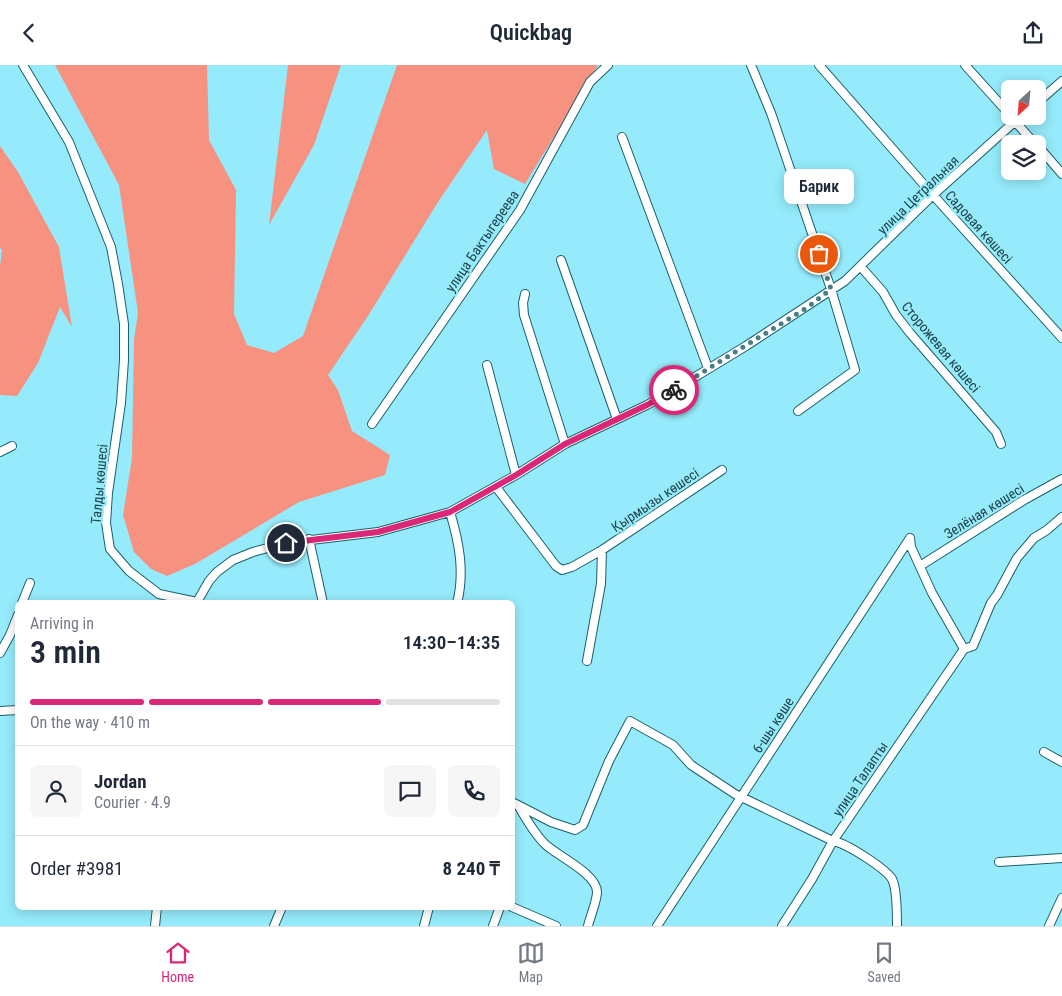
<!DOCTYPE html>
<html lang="en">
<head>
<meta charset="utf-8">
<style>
	:root { --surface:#fff; --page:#f6f6f7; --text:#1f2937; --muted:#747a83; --line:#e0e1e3; --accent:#db2777 }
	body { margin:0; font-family:"Roboto Condensed",sans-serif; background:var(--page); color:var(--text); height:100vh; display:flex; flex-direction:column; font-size:19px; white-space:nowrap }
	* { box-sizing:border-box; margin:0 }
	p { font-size:16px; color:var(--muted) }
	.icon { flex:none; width:28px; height:28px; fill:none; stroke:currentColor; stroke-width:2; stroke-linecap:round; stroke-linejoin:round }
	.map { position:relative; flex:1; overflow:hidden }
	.sheet { position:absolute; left:15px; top:535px; width:500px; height:310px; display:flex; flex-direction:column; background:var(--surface); border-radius:8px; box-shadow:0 2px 12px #0003 }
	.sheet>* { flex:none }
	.needle { width:32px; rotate:206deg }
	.tools { position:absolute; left:1001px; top:15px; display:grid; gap:10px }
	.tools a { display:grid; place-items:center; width:45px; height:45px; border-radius:8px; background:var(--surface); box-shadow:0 2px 12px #0003; font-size:25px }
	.pin { position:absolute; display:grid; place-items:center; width:42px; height:42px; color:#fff; margin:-21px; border:2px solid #fff; border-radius:50%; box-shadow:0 1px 5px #0007 }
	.courier { position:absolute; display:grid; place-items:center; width:50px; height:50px; margin:-25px; border:4px solid #db2777; border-radius:50%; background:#fff; color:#222; box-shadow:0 1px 6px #0007 }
	.bubble { position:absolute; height:35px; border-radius:8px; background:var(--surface); box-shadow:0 2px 12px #0003; font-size:16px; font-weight:600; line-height:35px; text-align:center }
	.head em { font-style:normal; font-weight:600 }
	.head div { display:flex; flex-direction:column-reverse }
	.head { display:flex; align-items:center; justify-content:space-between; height:85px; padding:0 15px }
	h1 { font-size:32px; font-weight:600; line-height:38px }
	.bar { display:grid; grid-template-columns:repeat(4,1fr); gap:8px 5px; align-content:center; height:60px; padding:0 15px }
	.bar i { height:6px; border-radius:4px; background:var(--line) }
	.bar .selected { background:var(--accent) }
	.bar p { grid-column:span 4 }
	.line { display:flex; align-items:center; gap:12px; padding:0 15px; border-top:1px solid var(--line) }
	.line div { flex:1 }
	.round { display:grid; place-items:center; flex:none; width:52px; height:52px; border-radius:8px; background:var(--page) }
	header { display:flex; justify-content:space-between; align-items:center; height:65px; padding:0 15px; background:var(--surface); font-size:22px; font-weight:600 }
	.tabs { display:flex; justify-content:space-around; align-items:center; height:70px; border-top:1px solid var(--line); background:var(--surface); font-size:14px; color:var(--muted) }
	.tabs a { display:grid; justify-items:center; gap:2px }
	.tabs .selected { color:var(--accent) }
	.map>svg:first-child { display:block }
</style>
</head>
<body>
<header><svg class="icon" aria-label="back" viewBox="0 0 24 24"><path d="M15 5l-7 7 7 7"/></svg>Quickbag<svg class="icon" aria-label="share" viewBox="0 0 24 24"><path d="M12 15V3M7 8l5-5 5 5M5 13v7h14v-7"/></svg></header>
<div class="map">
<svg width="1062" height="861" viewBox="0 0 1062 861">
	<rect width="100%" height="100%" fill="#95ebfb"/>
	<!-- green -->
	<path fill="#f79281" d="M55 0H207L209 75 236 125 234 249 247 280 274 288 303 271 397 0H598L525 119 494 104 487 65 438 137 368 251 328 310 338 325 352 366 390 390 385 410 299 437 195 499 167 511 151 504 134 487 123 450 132 393 134 274 138 248 119 120Z
		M288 0H341L314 80 269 160Z
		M0 81 18 107 59 182 72 262 60 242 38 298 17 331 0 330V201L2 185 0 183Z"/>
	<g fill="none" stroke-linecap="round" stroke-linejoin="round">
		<defs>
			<path id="minor" d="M23 0 69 77 111 182 118 219 124 259V295L121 338 108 428 106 458 110 484 129 506 159 529 197 537
				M751 0 771 48 831 224 855 305 798 346
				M819 0 933 130 1062 273
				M965 0 1010 50
				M1038 37 1062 16
				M1012 53 1035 79
				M622 72 708 303
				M1038 81 1062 109
				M561 195 617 354
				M861 202 883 227 896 250 910 268 996 367 1001 379
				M525 229 523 238 524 250 565 379
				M487 300 516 410
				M372 359 520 145 590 17 608 0
				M0 387 12 381
				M496 422 556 501 562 505 572 502 602 485 722 405
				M450 447C459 477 465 507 457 538
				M910 473 911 482 932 528 964 584
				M309 474 323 538
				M920 501 1024 435 1062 414
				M197 537 209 516 217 507 233 495 253 487 286 478 378 467 450 447 516 410 565 379 647 340 672 326 746 281 845 216 933 130 1021 51
				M22 538 30 518
				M964 584 973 581 991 538 997 530 1017 493 1034 473 1047 465 1062 452
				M0 588 10 570 18 550
				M587 596 601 519 602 485
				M0 646 18 645
				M1044 687 1062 697
				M512 737 551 757 575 765 583 760 609 696 630 656 673 680 691 700 735 729 833 776C846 778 885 803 892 814 897 823 897 851 897 861
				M519 742C527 755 535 770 546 780 558 791 597 809 597 827 597 836 590 852 588 861
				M999 797 1062 793
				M512 842 556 861
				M155 861 157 842
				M274 861 282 842
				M424 861 429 842
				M493 861 500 842
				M657 861 910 473
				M782 861 812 814 833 776 964 584
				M1049 861 1062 833"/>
		</defs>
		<!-- minor casing -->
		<use href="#minor" stroke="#1b606b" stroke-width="10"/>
		<!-- minor -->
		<use href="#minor" stroke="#fff" stroke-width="8"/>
	</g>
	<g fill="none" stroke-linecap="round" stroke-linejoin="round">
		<!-- done -->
		<path stroke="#487e88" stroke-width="5" stroke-dasharray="0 9" d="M674 325 808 242 831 224 819 189"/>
		<!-- route -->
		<path stroke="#db2777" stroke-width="6" d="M286 478 378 467 450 447 516 410 565 379 647 340 674 325"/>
	</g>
	<g text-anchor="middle" stroke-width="4.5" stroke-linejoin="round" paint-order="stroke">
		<!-- street labels -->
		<g font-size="14" fill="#1f434a" stroke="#95ebfb">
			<text transform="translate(918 130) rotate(-44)" y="5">улица Цетральная</text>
			<text transform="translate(979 162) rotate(48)" y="5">Садовая көшесі</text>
			<text transform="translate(482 176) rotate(-56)" y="5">улица Бактыгереева</text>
			<text transform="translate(941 282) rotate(50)" y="5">Сторожевая көшесі</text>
			<text transform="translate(99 419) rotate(-85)" y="5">Талды көшесі</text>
			<text transform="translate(655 435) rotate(-34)" y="5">Қырмызы көшесі</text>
			<text transform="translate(984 446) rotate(-32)" y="5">Зелёная көшесі</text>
			<text transform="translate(773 660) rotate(-57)" y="5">6-шы көше</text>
			<text transform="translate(860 714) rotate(-56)" y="5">улица Талапты</text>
		</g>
	</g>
</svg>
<div class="tools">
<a><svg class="needle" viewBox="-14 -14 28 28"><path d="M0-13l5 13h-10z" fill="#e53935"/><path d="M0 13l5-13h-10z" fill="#747a83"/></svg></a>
<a><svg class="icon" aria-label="layers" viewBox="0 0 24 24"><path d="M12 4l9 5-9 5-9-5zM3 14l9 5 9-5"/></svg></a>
</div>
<div class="pin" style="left:819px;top:189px;background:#ea580c"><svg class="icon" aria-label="bag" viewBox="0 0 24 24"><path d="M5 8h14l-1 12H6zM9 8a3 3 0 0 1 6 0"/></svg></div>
<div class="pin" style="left:286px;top:478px;background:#1f2937"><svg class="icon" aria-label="home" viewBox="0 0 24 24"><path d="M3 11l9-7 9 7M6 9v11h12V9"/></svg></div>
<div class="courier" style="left:674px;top:325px"><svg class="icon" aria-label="bike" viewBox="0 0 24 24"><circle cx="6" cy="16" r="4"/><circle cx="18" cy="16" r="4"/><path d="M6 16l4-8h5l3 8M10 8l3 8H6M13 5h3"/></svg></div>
<div class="bubble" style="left:784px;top:104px;width:70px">Барик</div>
<section class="sheet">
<div class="head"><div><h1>3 min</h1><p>Arriving in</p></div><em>14:30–14:35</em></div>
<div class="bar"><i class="selected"></i><i class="selected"></i><i class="selected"></i><i></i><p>On the way · 410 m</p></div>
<div class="line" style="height:90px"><a class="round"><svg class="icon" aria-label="person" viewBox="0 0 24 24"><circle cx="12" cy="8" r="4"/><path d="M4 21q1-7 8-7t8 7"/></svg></a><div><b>Jordan</b><p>Courier · 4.9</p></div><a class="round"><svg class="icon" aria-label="chat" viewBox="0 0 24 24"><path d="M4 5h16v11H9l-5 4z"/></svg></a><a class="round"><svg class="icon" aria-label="phone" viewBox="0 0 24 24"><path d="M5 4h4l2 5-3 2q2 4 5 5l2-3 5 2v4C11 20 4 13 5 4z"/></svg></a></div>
<div class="line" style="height:65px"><div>Order #3981</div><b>8 240 ₸</b></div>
</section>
</div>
<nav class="tabs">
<a class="selected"><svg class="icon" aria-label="home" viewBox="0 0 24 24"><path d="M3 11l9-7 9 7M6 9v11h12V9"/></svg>Home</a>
<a><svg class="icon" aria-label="map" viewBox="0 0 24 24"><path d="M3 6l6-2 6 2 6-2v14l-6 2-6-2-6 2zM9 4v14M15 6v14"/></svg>Map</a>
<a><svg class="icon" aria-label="saved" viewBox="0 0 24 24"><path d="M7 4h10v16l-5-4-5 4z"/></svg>Saved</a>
</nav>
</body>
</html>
